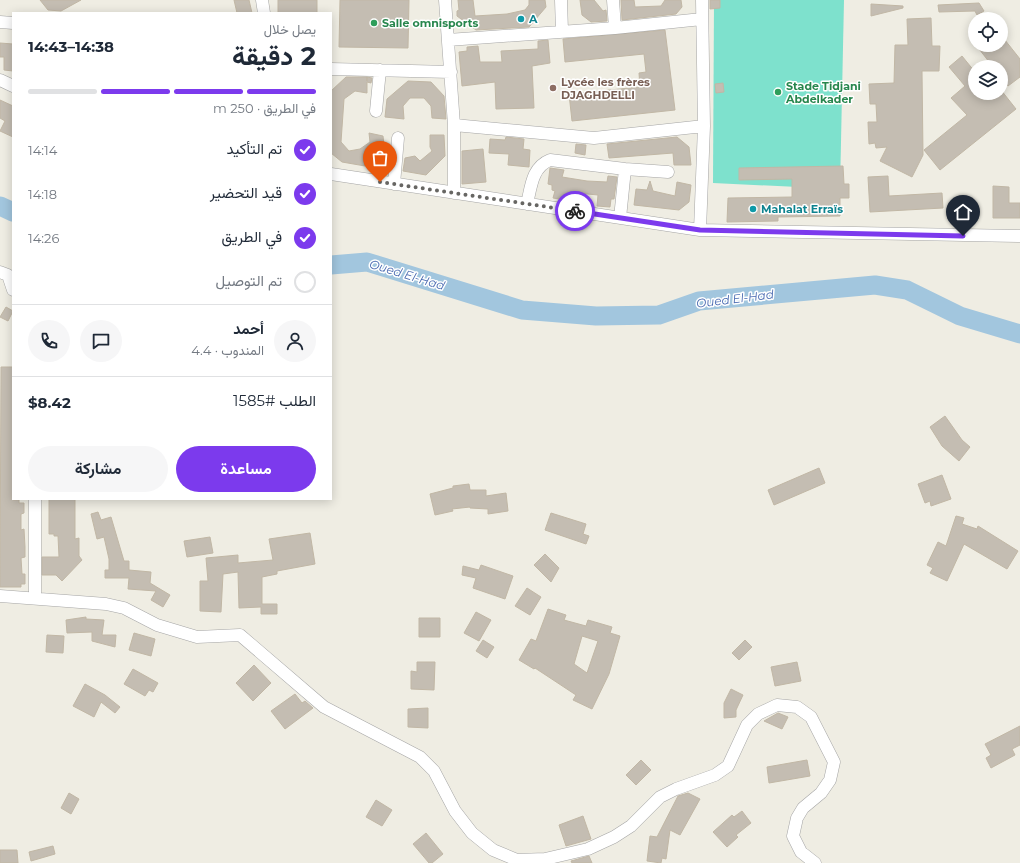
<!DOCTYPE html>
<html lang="ar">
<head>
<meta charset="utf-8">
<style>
	:root { --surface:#fff; --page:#f6f6f7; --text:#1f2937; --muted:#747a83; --line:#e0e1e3; --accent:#7c3aed }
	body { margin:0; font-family:Montserrat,Vazirmatn,sans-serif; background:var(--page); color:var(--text); direction:rtl; height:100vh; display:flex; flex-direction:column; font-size:15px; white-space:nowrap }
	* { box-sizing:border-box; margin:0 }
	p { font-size:13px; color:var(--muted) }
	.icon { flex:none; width:22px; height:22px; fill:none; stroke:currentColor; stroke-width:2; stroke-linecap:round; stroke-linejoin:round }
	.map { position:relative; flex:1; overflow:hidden; direction:ltr }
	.drawer { position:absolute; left:12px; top:12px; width:320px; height:488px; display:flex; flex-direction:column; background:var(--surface); border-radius:0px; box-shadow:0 2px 10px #0003; direction:rtl }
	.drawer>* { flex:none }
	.buttons { position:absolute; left:968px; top:12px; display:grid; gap:8px }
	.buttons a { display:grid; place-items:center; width:40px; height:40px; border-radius:50%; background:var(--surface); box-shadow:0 2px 10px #0003; font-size:20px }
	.pin { position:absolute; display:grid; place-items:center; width:34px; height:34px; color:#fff; margin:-41px -17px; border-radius:50% 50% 50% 0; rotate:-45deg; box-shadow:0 0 4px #0007 }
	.pin .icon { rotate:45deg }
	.courier { position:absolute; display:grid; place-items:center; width:40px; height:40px; margin:-20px; border:3px solid #7c3aed; border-radius:50%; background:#fff; color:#222; box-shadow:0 1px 5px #0007 }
	.head em { font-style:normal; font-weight:700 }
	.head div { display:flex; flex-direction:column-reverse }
	.head { display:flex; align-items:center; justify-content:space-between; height:68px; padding:0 16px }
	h1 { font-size:26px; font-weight:700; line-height:30px }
	.bar { display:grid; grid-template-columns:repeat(4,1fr); gap:6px 4px; align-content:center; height:48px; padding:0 16px }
	.bar i { height:5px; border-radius:3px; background:var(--line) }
	.bar .on { background:var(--accent) }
	.bar p { grid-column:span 4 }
	.line { display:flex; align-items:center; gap:10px; padding:0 16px; border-top:1px solid var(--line) }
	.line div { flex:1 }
	.round { display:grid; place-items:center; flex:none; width:42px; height:42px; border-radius:21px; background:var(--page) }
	ol { padding:0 16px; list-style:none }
	li { display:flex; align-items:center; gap:12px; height:44px }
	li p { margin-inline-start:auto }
	li .icon { padding:4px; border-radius:50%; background:var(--accent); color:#fff; stroke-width:4 }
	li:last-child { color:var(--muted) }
	li i { width:22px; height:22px; border:2px solid var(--line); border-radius:50% }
	.primary-button { display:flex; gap:8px; margin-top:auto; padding:8px 16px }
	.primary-button a { flex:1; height:46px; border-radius:24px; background:var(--accent); color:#fff; font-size:16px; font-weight:700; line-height:46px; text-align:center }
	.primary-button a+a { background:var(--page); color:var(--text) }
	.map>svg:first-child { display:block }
</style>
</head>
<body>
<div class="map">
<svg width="1020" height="863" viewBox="0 0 1020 863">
	<rect width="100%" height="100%" fill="#efede3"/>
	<!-- pitch -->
	<path fill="#7ee1cd" d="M714 0H844L840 189 713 183Z"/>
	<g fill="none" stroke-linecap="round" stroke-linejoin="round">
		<!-- river -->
		<path stroke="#a2c6de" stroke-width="19" d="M0 206 13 212
			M331 265 367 262 522 310 596 316 659 315 699 301 875 285 907 290 960 316 1020 334"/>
	</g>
	<!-- building -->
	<path fill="#c4bdb2" stroke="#c1b7a5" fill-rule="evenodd" d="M40 0H81L61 11 48 10Z
		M234 0H249L252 13H237Z
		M278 0H317V13H278Z
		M340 0H409L408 48 339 47Z
		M458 0H473L475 16 507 14 525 10 529 5V0H545L546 7 529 27 476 30 457 16V11L459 10Z
		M580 0H594L603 11 606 10 607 21 591 22 582 15Z
		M621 0H634L635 7 661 6 665 0H681L682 7 676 14 622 20Z
		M710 0H720V8L710 9Z
		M979 3 984 11 977 15 975 11 939 12 938 5Z
		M871 4 903 6V8L871 16Z
		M931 18 932 46H940L939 71H922L923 155 912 177 880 161 887 147 876 148 875 143 869 144 868 122H877L876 104H870L869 84 894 83 895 45H908L907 19Z
		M665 30 675 110 572 121 569 94 640 87 639 73 646 72 644 54 565 62 563 39Z
		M1001 35 1020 59V77L1008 86 1001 77V67H993L976 45H1001Z
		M548 40 550 63 532 66 534 108 496 109 495 82 462 86 459 52 467 51V47L478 46 480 62H502L501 51 538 49V41Z
		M0 43 13 44V71L4 70V57H0Z
		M962 56 975 72V93H1001V90L1016 109 940 170 924 150 967 115 951 98 965 86 949 67Z
		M346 77H367V81V77L372 78 371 83 367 82V93L355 91 344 99 341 142 349 151 360 149 370 142 369 133 383 136 384 145 365 166 342 162 331 153V91Z
		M408 81 431 82 444 96 446 119 432 118 431 106 424 98H410L403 106 404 119 385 117 387 99Z
		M723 83 724 92 716 93 715 84Z
		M0 100 13 106V137L0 131 5 121 0 118Z
		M430 135H444L445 156 426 175 403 171 405 158 415 156 420 161 432 151 430 147Z
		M506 137 524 139 523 149 530 150 529 167 508 165 509 154 489 153 490 139 505 140Z
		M677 137 689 147 691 165H674L673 153 609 158 607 144Z
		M576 144 586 145 585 155 575 153Z
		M483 149 486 182 462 184V151Z
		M843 166 844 184H849V198H840V216L778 217V221L727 222 728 198 792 197V179L739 180V168Z
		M550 168 564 170 562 177 587 181 607 182 608 176 617 177 614 199H611L610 207 597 206 598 195 567 192 565 200 553 198 555 191 552 190V185L548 184Z
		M888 176 889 196 942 193 943 208 870 212 868 177Z
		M650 181 653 191 675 196 677 182 691 185 689 202 679 210 634 205 636 189 647 190Z
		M993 186 1009 187V203H1020V218H993Z
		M6 307 13 311 8 321 0 317Z
		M1 367H13V500H19V503H24V513L21 514V530L24 529 25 547V557L21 558 22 574H25V584H21V587H0Z
		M945 416 962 440 970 447 959 461 942 446 930 427Z
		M819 468 825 483 774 505 768 490Z
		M942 475 951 499 931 506 930 501 925 503 918 484Z
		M469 484 470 490H486V496L506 493 508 511 488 514V509L470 508V507L452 509 453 511 435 515 430 494 453 488V486Z
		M49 499H75V539L79 538V556L82 560 62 581 56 575H42V557H59L58 536H54V534H49Z
		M98 512 101 520 111 517 124 561H129V570L151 572 150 583 170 595 163 607 151 600 156 591 128 589 129 578H105V570H109V559L104 537 97 539 91 514Z
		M551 513 586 524 583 534 589 536 586 544 545 530Z
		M956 516 964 518 962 524 977 529 978 526 1018 551 1007 569 964 544 947 581 930 573 933 568 927 565 938 542 946 546Z
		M310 533 315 564 277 571V574L262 577V604H277V614H261V607L239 608 238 572 223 574 221 612 200 611V581H208L206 558 238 555V563L273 560 269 539Z
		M210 537 213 553 187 557 184 541Z
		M545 554 559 568 551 582 534 565Z
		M481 565 513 576 505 599 473 588 476 578 462 575 463 566 479 570Z
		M527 588 541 597 530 615 515 606Z
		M548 609 566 615 564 620 586 626 588 620 612 627 610 633 620 636 609 674 592 709 573 700 576 695 535 668 534 669 519 660 531 639 536 641ZM582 636 598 641 587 673 574 664Z
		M476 612 491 620 479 641 464 633Z
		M86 617V619L104 620 102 635H116L115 647 92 641V632L67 633 66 620Z
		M419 618H440V637H419Z
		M134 633 155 639 151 656 129 650Z
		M47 635 64 636 63 653 46 652Z
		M483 640 494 647 487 658 476 651Z
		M745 640 752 647 739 660 732 653Z
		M417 662H435L434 690 411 689V671L417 672Z
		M797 662 801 681 775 686 771 667Z
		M254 665 271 683 253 701 236 683Z
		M133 669 158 683 153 692 149 690 145 696 124 684Z
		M85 684 105 695 120 707 115 713 101 702 94 717 73 706Z
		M731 689 743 695 736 710V717L724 718V703Z
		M295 694 302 703 305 701 313 708 285 729 271 711Z
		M428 708V728L408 727V709Z
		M778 713 788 717 782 729 764 721Z
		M1020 726V745L1012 749 1015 755 991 768 986 758 991 755 985 744Z
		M641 760 651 770 636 785 626 775Z
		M807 760 810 776 769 783 767 767Z
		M69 793 79 799 71 814 61 808Z
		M688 793 700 799 680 835 670 830 666 859 662 858 661 863 647 861 650 836 657 837 678 796Z
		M376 800 392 810 382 826 366 817Z
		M742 811 751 823 736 835 738 837 727 847 713 832 732 815 734 817Z
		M583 816 591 839 566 846 559 825Z
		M426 833 443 854 432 863H429L413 844Z
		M53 846 55 854 31 861 29 852Z
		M0 850H17L18 863H0Z
		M589 856 592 863H572L571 861Z"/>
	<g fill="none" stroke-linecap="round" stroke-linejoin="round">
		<defs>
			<path id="street" d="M262 0 264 13
				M445 0 454 125V193
				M561 0 562 31
				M613 0 615 28
				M0 22 13 23
				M448 40 615 28 702 19
				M331 69 451 72
				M0 80 13 86
				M376 111 380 70
				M454 125 594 138 704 126 702 0
				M331 174 700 230 1020 236
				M394 184 398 138
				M527 204C531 187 532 167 550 160L625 169 668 172
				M620 218 625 169
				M700 230 704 126
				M0 272 8 275 13 290
				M35 499V598
				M0 596 106 604 124 608 157 625 197 637 240 635 324 707 420 757 434 771 455 811 472 833 493 850 517 860 545 859 588 849 614 837 631 826 660 797 676 789 715 775 728 766 747 725 758 714 777 705 797 707 811 717 834 762 830 780 821 793 803 808 797 818 793 836 801 852 815 863"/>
		</defs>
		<!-- street casing -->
		<use href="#street" stroke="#a5a5a5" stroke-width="13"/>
		<!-- street -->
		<use href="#street" stroke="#fff" stroke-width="12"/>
	</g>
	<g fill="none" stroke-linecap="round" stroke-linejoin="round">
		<!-- done -->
		<path stroke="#676663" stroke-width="4" stroke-dasharray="0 7.2" d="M380 182 575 211"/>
		<!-- route -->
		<path stroke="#7c3aed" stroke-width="5" d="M575 211 700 230 963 236"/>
	</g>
	<!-- markers -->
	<g fill="#0f9aa8" stroke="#fff" stroke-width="1.5">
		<circle cx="521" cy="19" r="4"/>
		<circle cx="753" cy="209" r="4"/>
	</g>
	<g fill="#2e9e5b" stroke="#fff" stroke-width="1.5">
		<circle cx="374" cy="23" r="4"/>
		<circle cx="778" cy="92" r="4"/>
	</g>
	<circle fill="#8d6e63" stroke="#fff" stroke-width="1.5" cx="553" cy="88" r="4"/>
	<g text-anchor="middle" stroke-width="3" stroke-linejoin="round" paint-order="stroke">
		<!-- culture labels -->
		<g font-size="11" font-weight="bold" fill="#0d838f" stroke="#fff" text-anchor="start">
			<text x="529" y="23">A</text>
			<text x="761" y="213">Mahalat Erraïs</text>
		</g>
		<!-- leisure labels -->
		<g font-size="11" font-weight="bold" fill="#27864d" stroke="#fff" text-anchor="start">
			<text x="382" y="27">Salle omnisports</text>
			<text x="786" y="90">Stade Tidjani<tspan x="786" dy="13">Abdelkader</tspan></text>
		</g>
		<!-- education labels -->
		<g font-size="11" font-weight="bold" fill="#785e54" stroke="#fff" text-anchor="start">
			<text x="561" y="86">Lycée les frères<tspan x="561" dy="13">DJAGHDELLI</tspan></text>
		</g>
		<!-- water labels -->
		<g font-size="12" font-style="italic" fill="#4768b0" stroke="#fff">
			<text transform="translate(407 275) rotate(17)" y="4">Oued El-Had</text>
			<text transform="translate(735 299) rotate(-7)" y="4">Oued El-Had</text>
		</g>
	</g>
</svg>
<div class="buttons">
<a><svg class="icon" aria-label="locate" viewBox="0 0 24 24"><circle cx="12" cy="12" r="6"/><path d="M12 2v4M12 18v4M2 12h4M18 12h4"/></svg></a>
<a><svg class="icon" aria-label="layers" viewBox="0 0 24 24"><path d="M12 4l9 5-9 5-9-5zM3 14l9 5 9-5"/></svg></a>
</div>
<div class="pin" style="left:380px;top:182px;background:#ea580c"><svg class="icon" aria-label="bag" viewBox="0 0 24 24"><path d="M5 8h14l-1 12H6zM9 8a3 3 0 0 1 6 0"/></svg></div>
<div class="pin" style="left:963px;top:236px;background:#1f2937"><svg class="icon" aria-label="home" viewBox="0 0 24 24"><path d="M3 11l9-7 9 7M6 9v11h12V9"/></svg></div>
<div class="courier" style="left:575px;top:211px"><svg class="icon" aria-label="bike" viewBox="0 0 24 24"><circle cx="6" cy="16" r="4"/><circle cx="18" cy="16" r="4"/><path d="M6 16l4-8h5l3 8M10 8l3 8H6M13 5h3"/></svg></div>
<section class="drawer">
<div class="head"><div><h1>2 دقيقة</h1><p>يصل خلال</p></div><em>14:38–14:43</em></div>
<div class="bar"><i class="on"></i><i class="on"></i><i class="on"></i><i></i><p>في الطريق · 250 m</p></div>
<ol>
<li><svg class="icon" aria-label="check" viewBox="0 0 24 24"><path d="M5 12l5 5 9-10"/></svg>تم التأكيد<p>14:14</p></li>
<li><svg class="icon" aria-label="check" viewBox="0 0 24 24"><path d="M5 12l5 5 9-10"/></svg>قيد التحضير<p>14:18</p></li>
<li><svg class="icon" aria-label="check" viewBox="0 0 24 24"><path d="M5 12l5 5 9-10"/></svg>في الطريق<p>14:26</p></li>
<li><i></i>تم التوصيل</li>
</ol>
<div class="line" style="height:72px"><a class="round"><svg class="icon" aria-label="person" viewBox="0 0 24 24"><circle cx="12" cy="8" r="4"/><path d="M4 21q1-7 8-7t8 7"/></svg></a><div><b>أحمد</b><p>المندوب · 4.4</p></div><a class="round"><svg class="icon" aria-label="chat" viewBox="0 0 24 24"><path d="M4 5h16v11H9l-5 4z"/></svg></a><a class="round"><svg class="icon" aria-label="phone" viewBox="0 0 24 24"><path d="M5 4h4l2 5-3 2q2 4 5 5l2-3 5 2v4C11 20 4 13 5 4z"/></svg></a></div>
<div class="line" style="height:52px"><div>الطلب #1585</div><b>$8.42</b></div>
<div class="primary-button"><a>مساعدة</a><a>مشاركة</a></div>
</section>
</div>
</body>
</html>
